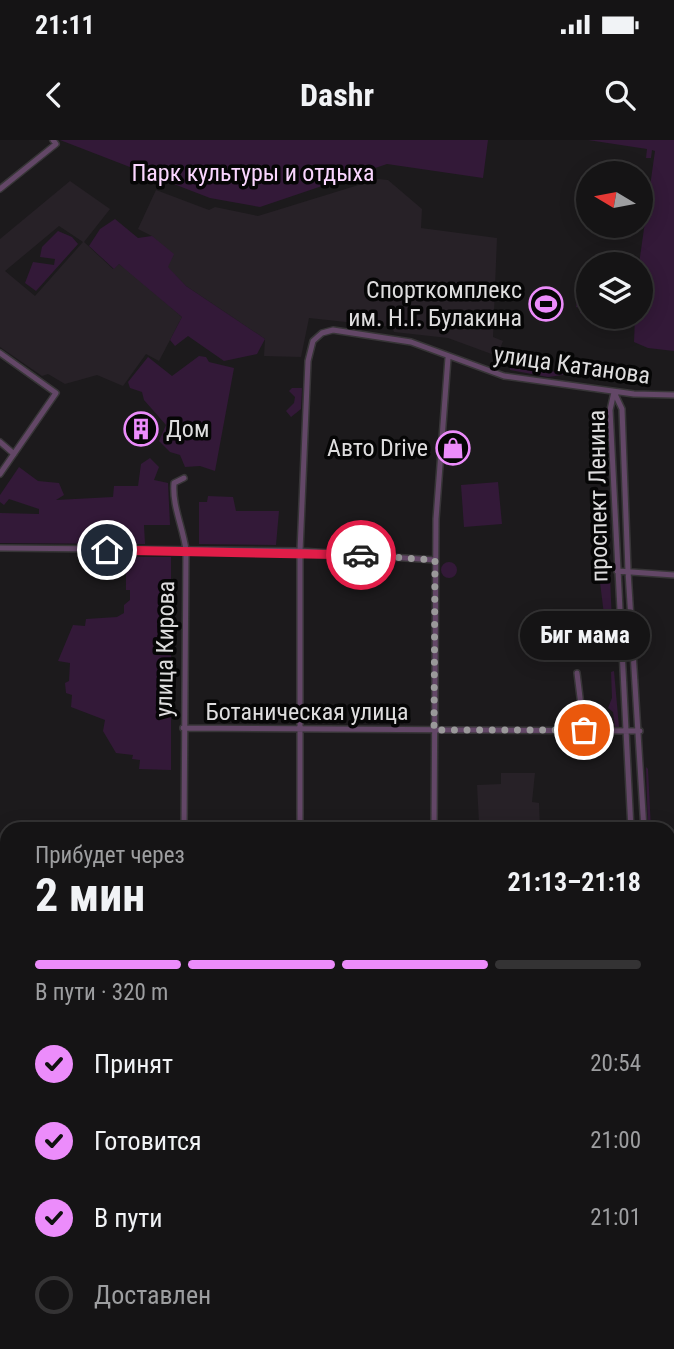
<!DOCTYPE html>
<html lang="ru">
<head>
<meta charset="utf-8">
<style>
	:root { --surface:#151415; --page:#222122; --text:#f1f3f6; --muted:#9d9ea0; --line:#343334; --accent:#ec8cfb }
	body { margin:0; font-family:"Roboto Condensed",sans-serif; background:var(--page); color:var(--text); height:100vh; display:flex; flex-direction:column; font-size:26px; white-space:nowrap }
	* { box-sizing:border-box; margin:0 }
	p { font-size:23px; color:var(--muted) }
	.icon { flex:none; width:38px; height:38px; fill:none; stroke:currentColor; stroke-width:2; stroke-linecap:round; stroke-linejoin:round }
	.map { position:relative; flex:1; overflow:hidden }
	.details { position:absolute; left:0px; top:682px; width:676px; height:527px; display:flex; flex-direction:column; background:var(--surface); border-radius:21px 21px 0 0; box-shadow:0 4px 18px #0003,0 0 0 2px var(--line) }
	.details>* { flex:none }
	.needle { width:46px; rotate:280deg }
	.fabs { position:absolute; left:576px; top:21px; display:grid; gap:14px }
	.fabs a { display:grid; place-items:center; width:77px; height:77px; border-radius:50%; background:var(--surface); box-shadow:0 4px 18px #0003,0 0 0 2px var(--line); font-size:35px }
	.pin { position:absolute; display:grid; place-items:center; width:60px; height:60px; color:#fff; margin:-30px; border:4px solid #fff; border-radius:50%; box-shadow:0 2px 7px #0007 }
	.courier { position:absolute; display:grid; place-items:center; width:70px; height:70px; margin:-35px; border:5px solid #e11d48; border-radius:50%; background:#fff; color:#222; box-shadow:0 2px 9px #0007 }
	.bubble { position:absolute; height:49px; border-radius:24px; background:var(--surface); box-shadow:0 4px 18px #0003,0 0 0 2px var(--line); font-size:23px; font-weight:700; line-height:49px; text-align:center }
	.head em { font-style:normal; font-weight:700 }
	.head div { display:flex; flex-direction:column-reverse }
	.head { display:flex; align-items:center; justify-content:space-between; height:119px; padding:0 35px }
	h1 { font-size:46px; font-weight:700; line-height:52px }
	.bar { display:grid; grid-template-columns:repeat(4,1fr); gap:10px 7px; align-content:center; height:84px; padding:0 35px }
	.bar i { height:9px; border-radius:5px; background:var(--line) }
	.bar .active { background:var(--accent) }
	.bar p { grid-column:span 4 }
	ol { padding:0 35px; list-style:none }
	li { display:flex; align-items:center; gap:21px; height:77px }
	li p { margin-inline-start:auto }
	li .icon { padding:7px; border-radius:50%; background:var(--accent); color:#111; stroke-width:4 }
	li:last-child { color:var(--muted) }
	li i { width:38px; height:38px; border:4px solid var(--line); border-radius:50% }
	.status { display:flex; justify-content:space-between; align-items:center; height:49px; padding:0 35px; background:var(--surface); direction:ltr }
	.status svg { height:19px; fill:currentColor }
	header { display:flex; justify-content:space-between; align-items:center; height:91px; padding:0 35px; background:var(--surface); font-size:32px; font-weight:700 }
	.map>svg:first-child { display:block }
</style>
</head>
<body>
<div class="status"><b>21:11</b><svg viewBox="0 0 49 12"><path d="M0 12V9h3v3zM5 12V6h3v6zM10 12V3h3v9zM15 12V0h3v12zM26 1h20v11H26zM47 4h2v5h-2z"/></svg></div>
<header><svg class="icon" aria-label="back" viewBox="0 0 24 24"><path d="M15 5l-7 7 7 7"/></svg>Dashr<svg class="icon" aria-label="search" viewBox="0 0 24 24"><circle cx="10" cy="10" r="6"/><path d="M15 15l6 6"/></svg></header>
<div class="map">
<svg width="674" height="1209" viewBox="0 0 674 1209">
	<rect width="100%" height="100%" fill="#1c1a1c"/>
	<!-- built -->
	<path fill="#272127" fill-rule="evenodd" d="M378 39 388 40 422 69 421 88 497 98 493 197 503 201 497 216 448 198 394 192 392 187 309 178 301 217 264 216 265 199 186 146 167 127 152 96 138 89 156 50 209 70 215 67 258 76Z
		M70 41 110 69 84 102 113 129 119 124 134 135 182 177 159 221 146 214 123 246 97 235 65 244 48 234 42 236 0 207V99ZM59 86 83 102 35 156 5 131Z
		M501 633H535L532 662 539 663 540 689H469V684L479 683 477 645 501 644Z
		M486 1202H599V1209H486Z"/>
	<!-- green -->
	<path fill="#331938" d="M60 0H488L483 38 387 24 260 67 210 58Z
		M588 0H674V211L648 208 634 202 635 177H640L639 124 655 11 652 10 651 18H646L647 9Z
		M115 79 138 98 152 96 174 114 168 127 186 146 265 199 257 214 224 221 188 196 175 206 170 200 182 177 119 124 114 129 89 106 100 89Z
		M58 91 72 97 78 104 36 151 25 143 33 122 54 125 55 119 40 117 42 107Z
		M580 142 588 143 586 174 580 173V168L576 167Z
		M199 216 206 217 209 222 234 228 215 331 200 326 185 327 180 315 170 312 159 301 166 285 144 260 142 252 130 248 128 242 148 217 172 236Z
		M510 225 563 233V235L548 237 510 230Z
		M292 248H302L301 269 291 277 286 271 294 263 295 257 289 251Z
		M150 318 159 327 154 340 168 343 170 385H144L145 404 0 403V373L39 374V369L9 359 4 365 0 362V355L19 327 38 341 59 343 64 355 56 360 113 357 114 346H138L141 324Z
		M498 342 502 384 464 387 461 345Z
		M208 356 233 357 236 371H279L276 405 199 404V362H207Z
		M126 417H171V630L139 629 140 620 132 619 133 615 116 613 103 591 105 580 71 567 72 555 66 553 65 543 69 541 70 523 58 521 73 485 85 486 86 479 117 477 124 473V465L130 460V450H126Z
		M441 430a8 8 0 1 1 16 0a8 8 0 1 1-16 0Z
		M599 434 610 436 612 483H605Z
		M614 531 619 587H615L613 572 608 568 612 558 611 532Z
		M646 627 648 629 651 689H648Z"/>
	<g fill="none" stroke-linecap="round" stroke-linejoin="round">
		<defs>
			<path id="minor" d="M0 49 56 4 53 0
				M0 213 56 253 0 334
				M614 252 622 269 628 431 644 690
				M614 252 610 270 631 690
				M0 302 14 314
				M184 338 174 343C172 366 183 387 186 410L184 690
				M0 408 300 411 435 420
				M617 431 674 435
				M577 533 584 590
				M183 588 640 591
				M300 690V411L308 221 313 201 322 193 333 190 411 202 504 236 634 254 674 255
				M434 690 436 379 448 218
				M668 1049H674
				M668 1056 674 1157
				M0 1067H7
				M668 1189H674
				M424 1202V1209
				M71 1209V1202
				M304 1209V1202
				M660 1209 661 1202"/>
			<path id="primary" d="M668 776 674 775
				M0 779H7
				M184 1202V1209"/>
		</defs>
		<!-- minor casing -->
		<use href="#minor" stroke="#373537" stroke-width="8"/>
		<!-- primary casing -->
		<use href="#primary" stroke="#373537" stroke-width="11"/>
		<!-- minor -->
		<use href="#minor" stroke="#634767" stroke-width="5"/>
		<!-- primary -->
		<use href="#primary" stroke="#ab70b5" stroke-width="9"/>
	</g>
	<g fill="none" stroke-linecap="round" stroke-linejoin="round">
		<!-- done -->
		<path stroke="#9a999a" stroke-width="7" stroke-dasharray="0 12.6" d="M361 415 435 420 434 590H584"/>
		<!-- route -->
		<path stroke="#e11d48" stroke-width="9" d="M107 410 361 415"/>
	</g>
	<!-- icons -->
	<defs>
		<symbol id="stadium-ring" viewBox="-11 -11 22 22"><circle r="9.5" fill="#060606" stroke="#ec8cfb" stroke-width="1.5"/><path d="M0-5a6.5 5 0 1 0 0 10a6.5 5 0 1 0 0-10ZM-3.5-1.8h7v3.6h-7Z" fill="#ec8cfb"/></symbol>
		<symbol id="building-ring" viewBox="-11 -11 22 22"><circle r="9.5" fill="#060606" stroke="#ec8cfb" stroke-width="1.5"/><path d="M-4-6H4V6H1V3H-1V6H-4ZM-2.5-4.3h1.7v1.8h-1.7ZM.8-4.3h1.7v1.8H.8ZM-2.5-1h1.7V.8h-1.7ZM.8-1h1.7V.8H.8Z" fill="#ec8cfb"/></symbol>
		<symbol id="shop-ring" viewBox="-11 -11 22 22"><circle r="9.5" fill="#060606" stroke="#ec8cfb" stroke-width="1.5"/><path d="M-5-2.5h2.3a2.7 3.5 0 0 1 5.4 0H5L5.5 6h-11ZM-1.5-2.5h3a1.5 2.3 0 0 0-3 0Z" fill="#ec8cfb"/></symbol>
	</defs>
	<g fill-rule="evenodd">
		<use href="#stadium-ring" x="527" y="145" width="38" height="38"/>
		<use href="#building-ring" x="122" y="270" width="38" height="38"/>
		<use href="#shop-ring" x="434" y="289" width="38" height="38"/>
	</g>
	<g text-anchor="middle" stroke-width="7" stroke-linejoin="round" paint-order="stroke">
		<!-- park labels -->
		<g font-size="24" fill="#fad6ff" stroke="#060606">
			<text x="253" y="41">Парк культуры и отдыха</text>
		</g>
		<!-- poi labels -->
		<g font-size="24" fill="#deddde" stroke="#060606" text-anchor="end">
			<text x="522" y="158">Спорткомплекс<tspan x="522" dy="28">им. Н.Г. Булакина</tspan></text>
			<text x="166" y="297" text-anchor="start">Дом</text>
			<text x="428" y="316">Авто Drive</text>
		</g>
		<!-- street labels -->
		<g font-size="24" fill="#deddde" stroke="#060606">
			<text transform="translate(572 225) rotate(8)" y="8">улица Катанова</text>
			<text transform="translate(598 356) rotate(-91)" y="8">проспект Ленина</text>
			<text transform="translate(165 509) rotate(-89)" y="8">улица Кирова</text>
			<text x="307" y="580">Ботаническая улица</text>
		</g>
	</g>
</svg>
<div class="fabs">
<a><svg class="needle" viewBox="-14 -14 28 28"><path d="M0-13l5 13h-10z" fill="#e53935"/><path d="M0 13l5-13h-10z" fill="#9d9ea0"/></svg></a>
<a><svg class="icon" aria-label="layers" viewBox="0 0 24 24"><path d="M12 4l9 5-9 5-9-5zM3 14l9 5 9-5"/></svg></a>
</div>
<div class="pin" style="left:584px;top:590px;background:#ea580c"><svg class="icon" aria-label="bag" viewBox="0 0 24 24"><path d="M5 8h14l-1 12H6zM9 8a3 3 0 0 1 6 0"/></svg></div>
<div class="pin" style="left:107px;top:410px;background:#1f2937"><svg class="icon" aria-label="home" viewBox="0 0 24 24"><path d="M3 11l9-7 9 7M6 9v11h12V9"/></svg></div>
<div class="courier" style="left:361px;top:415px"><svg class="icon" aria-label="car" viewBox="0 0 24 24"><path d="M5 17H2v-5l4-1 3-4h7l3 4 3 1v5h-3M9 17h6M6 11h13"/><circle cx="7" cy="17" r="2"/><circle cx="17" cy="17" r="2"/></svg></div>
<div class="bubble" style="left:520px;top:471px;width:130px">Биг мама</div>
<section class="details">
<div class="head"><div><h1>2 мин</h1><p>Прибудет через</p></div><em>21:13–21:18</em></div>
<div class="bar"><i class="active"></i><i class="active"></i><i class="active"></i><i></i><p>В пути · 320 m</p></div>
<ol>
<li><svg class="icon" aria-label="check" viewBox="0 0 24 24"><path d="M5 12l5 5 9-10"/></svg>Принят<p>20:54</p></li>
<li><svg class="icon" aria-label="check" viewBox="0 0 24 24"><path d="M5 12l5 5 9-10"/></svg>Готовится<p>21:00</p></li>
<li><svg class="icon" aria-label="check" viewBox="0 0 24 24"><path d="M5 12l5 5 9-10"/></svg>В пути<p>21:01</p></li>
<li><i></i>Доставлен</li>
</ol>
</section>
</div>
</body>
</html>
